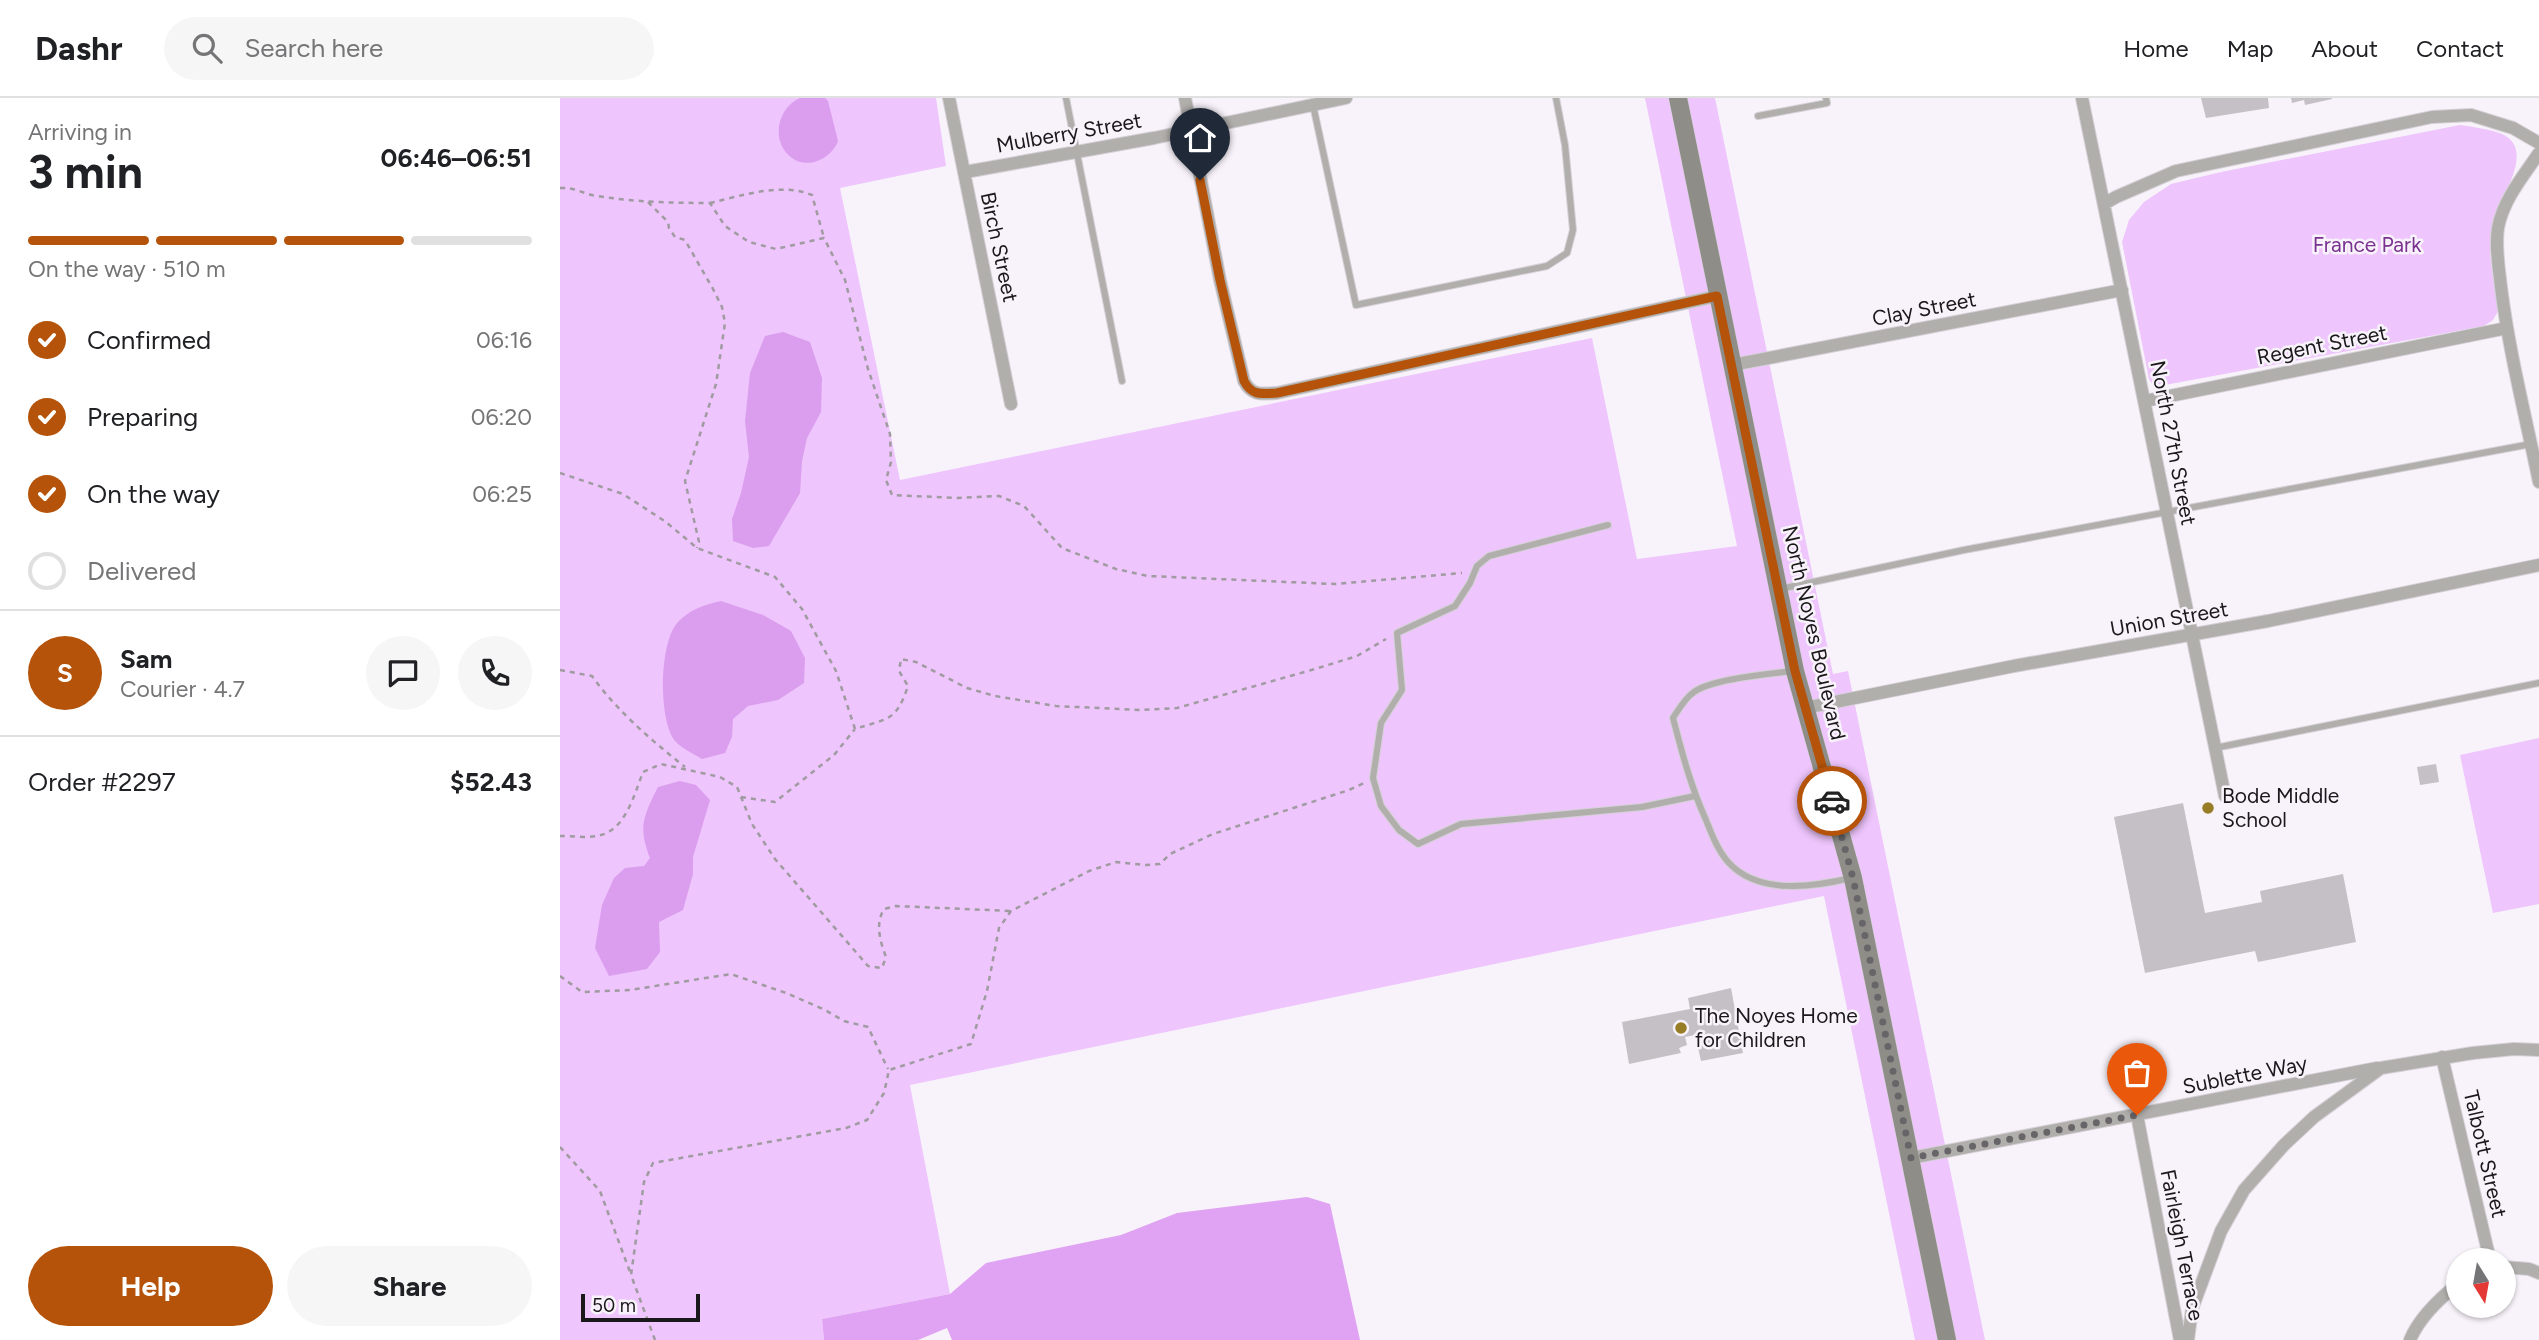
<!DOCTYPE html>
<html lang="en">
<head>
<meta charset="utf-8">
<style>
	:root { --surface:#fff; --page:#f6f6f6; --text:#202124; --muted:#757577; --line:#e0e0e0; --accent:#b45309 }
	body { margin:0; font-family:Figtree,sans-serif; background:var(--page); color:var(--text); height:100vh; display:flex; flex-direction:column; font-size:26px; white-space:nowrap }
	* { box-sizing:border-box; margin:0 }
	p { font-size:23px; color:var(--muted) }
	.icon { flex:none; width:38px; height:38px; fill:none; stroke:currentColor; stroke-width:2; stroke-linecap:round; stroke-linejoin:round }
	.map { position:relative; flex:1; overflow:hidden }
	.side { display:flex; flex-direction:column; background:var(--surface); width:560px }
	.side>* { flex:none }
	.needle { width:46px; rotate:169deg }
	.controls { position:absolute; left:1886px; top:1150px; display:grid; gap:14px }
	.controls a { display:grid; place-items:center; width:70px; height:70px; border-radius:50%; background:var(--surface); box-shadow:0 2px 5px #0004; font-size:35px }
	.scale { position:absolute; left:21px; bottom:18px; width:119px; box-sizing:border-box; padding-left:7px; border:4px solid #1a181b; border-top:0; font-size:19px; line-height:24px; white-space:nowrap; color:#1a181b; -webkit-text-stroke:5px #f8f3fa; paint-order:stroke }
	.pin { position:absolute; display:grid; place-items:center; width:60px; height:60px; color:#fff; margin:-72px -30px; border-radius:50% 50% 50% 0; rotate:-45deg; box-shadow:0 0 7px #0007 }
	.pin .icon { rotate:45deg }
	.courier { position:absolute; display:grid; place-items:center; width:70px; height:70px; margin:-35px; border:5px solid #b45309; border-radius:50%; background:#fff; color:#222; box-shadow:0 2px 9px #0007 }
	.head em { font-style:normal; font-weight:700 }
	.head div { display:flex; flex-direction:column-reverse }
	.head { display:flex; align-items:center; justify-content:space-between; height:119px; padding:0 28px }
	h1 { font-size:46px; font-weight:700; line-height:52px }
	.bar { display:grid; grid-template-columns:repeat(4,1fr); gap:10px 7px; align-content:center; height:84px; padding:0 28px }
	.bar i { height:9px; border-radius:5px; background:var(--line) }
	.bar .active { background:var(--accent) }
	.bar p { grid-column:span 4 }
	.line { display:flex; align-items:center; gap:18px; padding:0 28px; border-top:2px solid var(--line) }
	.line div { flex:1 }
	.round { display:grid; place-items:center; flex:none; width:74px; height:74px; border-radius:37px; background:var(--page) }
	ol { padding:0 28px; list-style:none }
	li { display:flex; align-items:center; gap:21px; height:77px }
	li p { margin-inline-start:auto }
	li .icon { padding:7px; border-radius:50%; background:var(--accent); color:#fff; stroke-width:4 }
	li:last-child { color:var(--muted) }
	li i { width:38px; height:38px; border:4px solid var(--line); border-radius:50% }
	.primary-button { display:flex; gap:14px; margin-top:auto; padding:14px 28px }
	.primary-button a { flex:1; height:80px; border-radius:42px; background:var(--accent); color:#fff; font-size:28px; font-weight:700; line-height:80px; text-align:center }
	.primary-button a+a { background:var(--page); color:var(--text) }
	header { display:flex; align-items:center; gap:42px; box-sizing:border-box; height:98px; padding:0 35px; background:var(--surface); border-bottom:2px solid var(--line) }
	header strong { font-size:33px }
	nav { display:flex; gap:38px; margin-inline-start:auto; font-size:24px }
	.search { width:490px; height:63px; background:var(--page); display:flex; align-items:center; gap:18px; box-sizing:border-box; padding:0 24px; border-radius:38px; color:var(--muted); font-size:26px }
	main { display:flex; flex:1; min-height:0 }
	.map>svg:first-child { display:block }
</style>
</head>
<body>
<header>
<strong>Dashr</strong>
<div class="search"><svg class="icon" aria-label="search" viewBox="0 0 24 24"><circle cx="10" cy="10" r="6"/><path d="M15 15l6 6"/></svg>Search here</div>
<nav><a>Home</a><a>Map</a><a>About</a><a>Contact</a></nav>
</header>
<main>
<section class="side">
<div class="head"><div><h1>3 min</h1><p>Arriving in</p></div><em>06:46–06:51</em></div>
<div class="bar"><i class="active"></i><i class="active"></i><i class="active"></i><i></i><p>On the way · 510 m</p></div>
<ol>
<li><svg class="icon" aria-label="check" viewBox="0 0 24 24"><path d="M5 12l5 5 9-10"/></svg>Confirmed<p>06:16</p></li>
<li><svg class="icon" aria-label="check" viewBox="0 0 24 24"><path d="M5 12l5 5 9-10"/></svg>Preparing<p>06:20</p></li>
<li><svg class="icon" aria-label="check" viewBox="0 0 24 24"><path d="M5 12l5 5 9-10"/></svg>On the way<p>06:25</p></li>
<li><i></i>Delivered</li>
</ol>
<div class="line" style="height:126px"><b class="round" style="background:var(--accent);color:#fff">S</b><div><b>Sam</b><p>Courier · 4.7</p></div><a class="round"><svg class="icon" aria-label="chat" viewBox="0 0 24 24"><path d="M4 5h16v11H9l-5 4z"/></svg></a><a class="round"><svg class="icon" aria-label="phone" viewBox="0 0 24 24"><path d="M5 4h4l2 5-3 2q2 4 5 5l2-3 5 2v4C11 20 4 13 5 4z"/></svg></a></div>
<div class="line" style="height:91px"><div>Order #2297</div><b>$52.43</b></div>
<div class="primary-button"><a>Help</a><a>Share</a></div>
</section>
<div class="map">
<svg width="1979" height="1242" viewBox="0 0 1979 1242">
	<rect width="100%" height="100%" fill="#f8f3fa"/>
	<!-- green -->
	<path fill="#eec5fc" d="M0 0H376L386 68 280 90 340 382 1032 240 1077 461 1177 448 1085 0H1155L1273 576 1288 573 1425 1242H1355L1264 798 350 987 390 1196 262 1221 264 1242H0Z
		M1900 27C1914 29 1929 31 1942 36 1979 53 1935 104 1931 133 1927 160 1936 186 1938 213L1933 222 1924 228 1594 289 1589 281 1562 144 1569 122 1584 104 1611 86 1661 74Z
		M1979 640V806L1933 815 1900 657Z"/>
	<!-- forest -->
	<path fill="#e0a2f3" d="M747 1099 770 1106 800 1242H392L387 1230 358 1242H264L262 1221 390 1196 426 1165 561 1137 617 1115Z"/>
	<!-- water -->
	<path fill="#db9dee" d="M240 0H265L268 3 278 43C272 60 248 72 232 60 210 44 217 10 240 0Z
		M223 234 250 244 262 280 261 314 247 340 242 363 240 395 209 448 193 450 173 443 172 421 181 395 189 359 185 323 190 275 205 238Z
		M161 503 203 517 231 533 245 560 244 585 218 602 188 608 173 621 172 639 165 655 142 661C134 656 121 650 115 643 98 622 99 544 118 524 131 511 143 507 161 503Z
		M120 683 136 687 150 702 133 759V776L123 812 99 824 100 854 87 871 49 878 35 850 42 807 54 780 65 770 84 768 90 760C78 729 83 719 98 689Z"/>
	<!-- building -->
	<path fill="#c5c0c6" d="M1641 0H1708L1709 10 1646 20Z
		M1731 0H1772V1L1745 7 1744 2 1732 5Z
		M1876 666 1879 684 1860 687 1857 669Z
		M1623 705 1645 815 1702 804 1700 793 1783 776 1796 844 1698 864 1695 853 1585 875 1554 719Z
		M1171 890 1183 955 1141 963 1135 937 1125 939 1127 947 1119 950 1121 955 1069 966 1062 924 1130 911 1128 900Z"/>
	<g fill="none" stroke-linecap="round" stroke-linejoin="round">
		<defs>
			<path id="lane" d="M506 0 562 283
				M753 7 796 207 987 168 1007 155 1013 132 1005 47 996 0
				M1198 18 1267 5 1266 0
				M1048 427 929 458 917 468 910 485 895 508 837 535 842 592 821 625 813 680 821 708 839 732 858 746 901 726 1082 709 1135 698
				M1220 491 1404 452 1971 346
				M1232 573C1209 576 1151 581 1134 594 1125 600 1119 611 1113 620 1122 655 1131 689 1146 722 1152 737 1158 753 1169 765 1199 797 1253 789 1291 780
				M1655 648 1660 649 1979 585"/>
			<path id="street" d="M389 0 451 306
				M625 0 660 182 684 283C692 298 701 296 717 295L1157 198
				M1522 0 1665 698
				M1979 55C1964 77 1943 102 1938 130 1935 149 1939 170 1941 189 1949 254 1966 320 1979 384
				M405 76 411 73 594 40 786 0
				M1544 106 1556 99 1616 73 1872 19 1911 17 1953 30 1979 45
				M1172 267 1562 192
				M1585 303 1947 230
				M1245 610 1454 568 1708 523 1979 467
				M1882 959 1930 1162
				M1577 1017 1620 1242
				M1351 1060 1817 970
				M1944 1169 1969 1171 1979 1175
				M1628 1242 1632 1211 1661 1133 1684 1092 1724 1047 1754 1019 1821 970 1913 955 1954 951 1979 952
				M1850 1242C1859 1220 1880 1200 1899 1185"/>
			<path id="secondary" d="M1118 0 1235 573 1293 780 1387 1242"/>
		</defs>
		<!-- lane casing -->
		<use href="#lane" stroke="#d4d0d6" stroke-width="8"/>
		<!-- street casing -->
		<use href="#street" stroke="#d4d0d6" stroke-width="14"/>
		<!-- secondary casing -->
		<use href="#secondary" stroke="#d4d0d6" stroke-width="19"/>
		<!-- path -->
		<path stroke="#9f9ba0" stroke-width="2.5" stroke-dasharray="5 5" stroke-linecap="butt" d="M0 90C15 89 23 96 37 98 75 104 112 105 150 105L165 128 189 144 216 151 264 140 285 182 308 271 330 336 331 364 326 382 332 397 397 400 439 398 464 408 502 450 556 471 588 478 775 486 902 475
			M88 104 108 124 109 130 115 139 125 142 153 191 162 209 165 225 156 286 125 383 139 444 137 450
			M150 105C181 98 221 84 252 97L264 140
			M0 375 63 396 106 424 137 450 215 479 242 511 276 573 295 631C328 620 336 624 348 588L339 573 341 561 356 564 407 590 435 598 496 608 580 612 617 610 755 571 797 558 826 541
			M0 572 32 578C57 613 91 642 125 669
			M181 699 215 704 274 657 295 631
			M0 738C15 738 37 742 50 733 68 722 76 692 83 674L101 666 160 679 177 689 192 726 215 761 308 868 322 870 326 859C320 843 315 826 324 811L336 808 451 813
			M0 878 22 894 70 892 171 876 226 895 265 912 284 923 308 929 328 971
			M0 1049 40 1093 70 1174
			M95 1242 71 1177 84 1084 93 1065 286 1030 307 1022 324 995 329 972 411 946 427 893 439 830 451 813 529 773 556 764 586 767 600 766 610 756 653 736 789 692 804 685"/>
		<!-- lane -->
		<use href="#lane" stroke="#b0afac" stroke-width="6"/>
		<!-- street -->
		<use href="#street" stroke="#b0afac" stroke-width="12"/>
		<!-- secondary -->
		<use href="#secondary" stroke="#8e8d88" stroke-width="18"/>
	</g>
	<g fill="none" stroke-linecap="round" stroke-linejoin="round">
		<!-- done -->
		<path stroke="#686569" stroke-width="7" stroke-dasharray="0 12.6" d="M1272 703 1293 780 1351 1060 1577 1017"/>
		<!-- route -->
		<path stroke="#b45309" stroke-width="9" d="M640 82 660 182 684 283C692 298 701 296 717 295L1157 198 1235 573 1272 703"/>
	</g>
	<!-- markers -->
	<g fill="#977d25" stroke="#f8f3fa" stroke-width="2.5">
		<circle cx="1648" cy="710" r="7"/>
		<circle cx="1121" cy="930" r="7"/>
	</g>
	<g text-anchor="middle" stroke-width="5" stroke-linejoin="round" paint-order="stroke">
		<!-- street labels -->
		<g font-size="21" fill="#1a181b" stroke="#f8f3fa">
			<text transform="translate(509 35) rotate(-10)" y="7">Mulberry Street</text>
			<text transform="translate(439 149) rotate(78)" y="7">Birch Street</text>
			<text transform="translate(1364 211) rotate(-11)" y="7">Clay Street</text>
			<text transform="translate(1762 247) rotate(-11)" y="7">Regent Street</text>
			<text transform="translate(1613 345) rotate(79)" y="7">North 27th Street</text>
			<text transform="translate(1609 521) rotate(-10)" y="7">Union Street</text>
			<text transform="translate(1254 535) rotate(77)" y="7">North Noyes Boulevard</text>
			<text transform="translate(1685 977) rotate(-11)" y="7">Sublette Way</text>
			<text transform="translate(1925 1056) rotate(77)" y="7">Talbott Street</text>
			<text transform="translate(1622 1147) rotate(79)" y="7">Fairleigh Terrace</text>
		</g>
		<!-- park labels -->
		<g font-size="21" fill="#7a3290" stroke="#f8f3fa">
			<text x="1807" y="154">France Park</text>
		</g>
		<!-- poi labels -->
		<g font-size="21" fill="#1a181b" stroke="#f8f3fa" text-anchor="start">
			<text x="1662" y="705">Bode Middle<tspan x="1662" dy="24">School</tspan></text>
			<text x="1135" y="925">The Noyes Home<tspan x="1135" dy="24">for Children</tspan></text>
		</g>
	</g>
</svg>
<div class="controls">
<a><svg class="needle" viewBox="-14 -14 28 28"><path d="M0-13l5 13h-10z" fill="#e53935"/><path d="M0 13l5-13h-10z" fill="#757577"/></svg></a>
</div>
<div class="scale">50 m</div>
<div class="pin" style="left:1577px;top:1017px;background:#ea580c"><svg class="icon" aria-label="bag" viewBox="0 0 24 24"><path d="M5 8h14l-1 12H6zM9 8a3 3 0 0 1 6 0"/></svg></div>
<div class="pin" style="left:640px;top:82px;background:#1f2937"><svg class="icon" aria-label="home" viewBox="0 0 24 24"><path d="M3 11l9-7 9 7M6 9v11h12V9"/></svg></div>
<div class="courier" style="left:1272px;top:703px"><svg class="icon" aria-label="car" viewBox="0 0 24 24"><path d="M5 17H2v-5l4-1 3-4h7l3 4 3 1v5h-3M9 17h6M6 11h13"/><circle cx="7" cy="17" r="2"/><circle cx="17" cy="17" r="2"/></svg></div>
</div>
</main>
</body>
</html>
